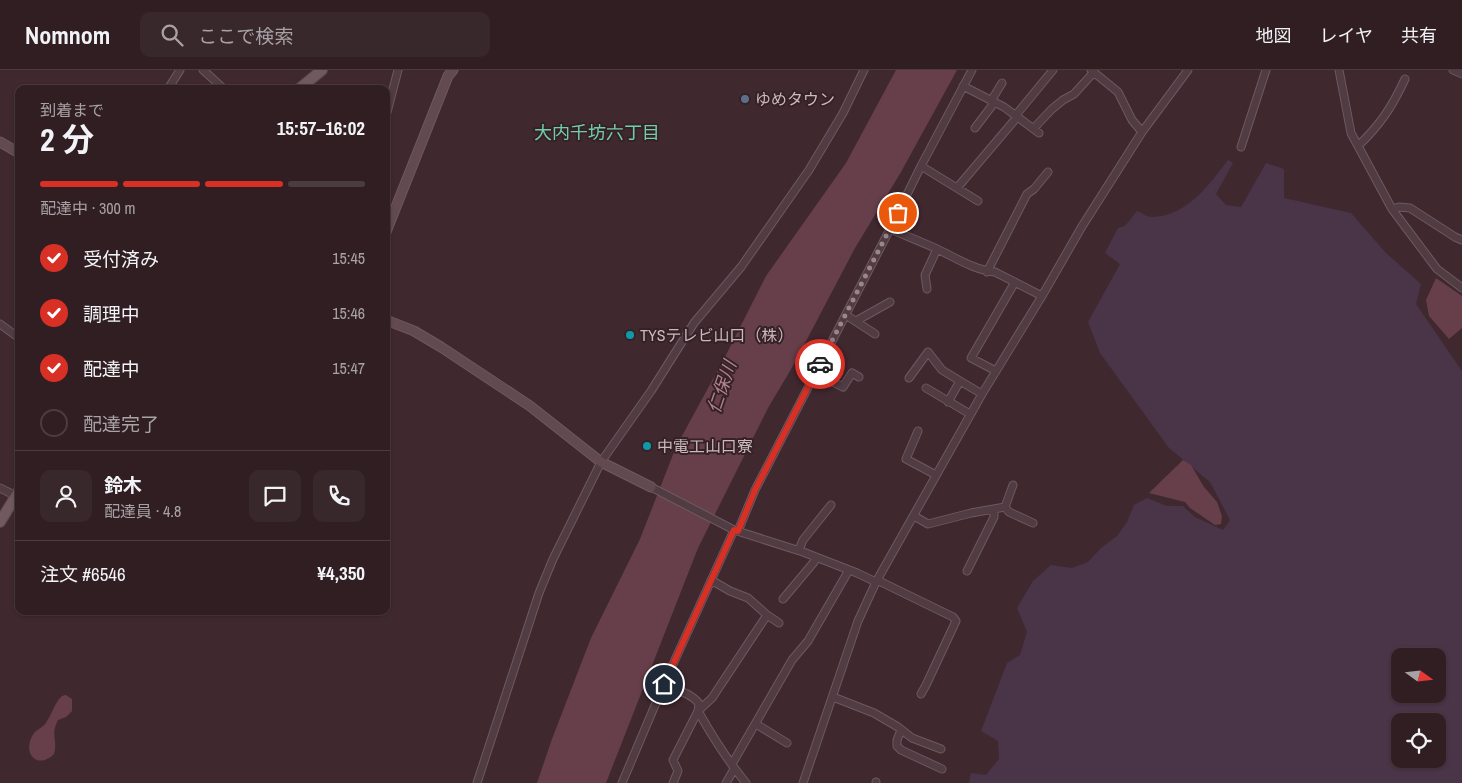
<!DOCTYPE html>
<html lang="ja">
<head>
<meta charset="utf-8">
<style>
	:root { --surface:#301e23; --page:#38272b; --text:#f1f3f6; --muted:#a8a2a6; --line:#4b3c41; --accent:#d93025 }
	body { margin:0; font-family:"Archivo Narrow","Noto Sans JP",sans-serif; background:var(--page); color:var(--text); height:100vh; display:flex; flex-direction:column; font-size:19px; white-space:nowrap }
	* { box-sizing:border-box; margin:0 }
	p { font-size:16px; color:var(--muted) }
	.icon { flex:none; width:28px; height:28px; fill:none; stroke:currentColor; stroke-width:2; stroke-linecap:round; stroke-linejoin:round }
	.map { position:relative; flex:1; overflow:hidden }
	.sheet { position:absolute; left:15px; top:15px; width:375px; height:530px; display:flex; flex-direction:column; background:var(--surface); border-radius:10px; box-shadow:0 1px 4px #0004,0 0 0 1px var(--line) }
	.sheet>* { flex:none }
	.needle { width:32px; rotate:105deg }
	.controls { position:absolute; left:1391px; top:578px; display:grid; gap:10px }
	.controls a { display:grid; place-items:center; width:55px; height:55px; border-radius:10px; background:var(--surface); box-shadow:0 1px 4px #0004,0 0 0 1px var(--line); font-size:25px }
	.pin { position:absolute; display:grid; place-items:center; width:42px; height:42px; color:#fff; margin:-21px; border:2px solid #fff; border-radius:50%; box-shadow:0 1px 5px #0007 }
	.courier { position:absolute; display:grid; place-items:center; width:50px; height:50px; margin:-25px; border:4px solid #d93025; border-radius:50%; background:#fff; color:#222; box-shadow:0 1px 6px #0007 }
	.overview em { font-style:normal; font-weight:700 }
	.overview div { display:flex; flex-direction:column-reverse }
	.overview { display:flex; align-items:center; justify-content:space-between; height:85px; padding:0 25px }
	h1 { font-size:32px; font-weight:700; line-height:38px }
	.bar { display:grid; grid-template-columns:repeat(4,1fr); gap:8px 5px; align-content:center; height:60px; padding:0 25px }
	.bar i { height:6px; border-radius:4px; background:var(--line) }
	.bar .current { background:var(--accent) }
	.bar p { grid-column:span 4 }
	.line { display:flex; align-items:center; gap:12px; padding:0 25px; border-top:1px solid var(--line) }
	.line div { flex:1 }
	.round { display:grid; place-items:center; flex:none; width:52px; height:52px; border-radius:10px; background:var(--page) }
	ol { padding:0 25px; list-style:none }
	li { display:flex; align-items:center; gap:15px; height:55px }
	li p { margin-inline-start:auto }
	li .icon { padding:5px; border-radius:50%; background:var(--accent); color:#fff; stroke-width:4 }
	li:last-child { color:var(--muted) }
	li i { width:28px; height:28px; border:2px solid var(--line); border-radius:50% }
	header { display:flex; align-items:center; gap:30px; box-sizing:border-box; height:70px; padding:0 25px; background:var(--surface); border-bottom:1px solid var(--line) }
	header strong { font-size:24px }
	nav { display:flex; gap:28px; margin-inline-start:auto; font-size:18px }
	.search { width:350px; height:45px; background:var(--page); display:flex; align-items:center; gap:12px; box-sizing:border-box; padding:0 18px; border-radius:10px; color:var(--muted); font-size:19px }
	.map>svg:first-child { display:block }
</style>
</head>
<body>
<header>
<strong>Nomnom</strong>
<div class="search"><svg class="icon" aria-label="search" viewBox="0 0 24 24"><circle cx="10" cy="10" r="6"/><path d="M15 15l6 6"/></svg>ここで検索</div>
<nav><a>地図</a><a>レイヤ</a><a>共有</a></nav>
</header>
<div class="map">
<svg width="1462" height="713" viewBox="0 0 1462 713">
	<rect width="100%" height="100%" fill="#40282f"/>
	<!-- green -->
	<path fill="#4a3448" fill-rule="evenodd" d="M1228 90 1233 93 1216 124 1226 135 1241 137 1266 93 1284 99V128L1351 143 1386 183 1421 214 1416 234 1462 301V713H969L971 703 986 705 999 689 998 671 981 661 1007 593 1020 585 1027 562 1017 538 1033 511 1051 495 1072 498 1088 492 1101 478 1117 466 1127 452 1134 435 1147 428 1167 436H1183L1195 447 1223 460 1230 450 1210 412 1169 378 1100 283 1088 252 1120 194 1105 183 1118 158 1125 156 1137 141C1142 143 1147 147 1152 147 1186 147 1210 114 1228 90ZM1400 586H1438V624H1400ZM1400 651H1438V689H1400Z"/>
	<!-- water -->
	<path fill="#673f4b" d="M896 0H957L901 102 855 178 793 296 768 338 698 478 606 713H537L552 669 591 568 640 469 676 377 726 285 766 206 846 93Z
		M1436 208 1462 226V258L1449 269 1429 246 1426 230Z
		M1183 390 1191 395 1204 417 1217 432 1222 446 1221 454 1215 455 1190 438 1185 432 1149 423Z
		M66 625 72 629V641L66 647 58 650C50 666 58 669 54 684 50 688 44 692 37 690 26 685 28 671 34 663 38 659 43 657 46 653 51 645 54 636 59 629L62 626Z"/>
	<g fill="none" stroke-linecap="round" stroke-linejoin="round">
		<defs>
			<path id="street" d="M203 0 224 19
				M1091 0 1118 22 1132 50 1142 62
				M1339 0 1351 63 1392 139 1437 199 1462 218
				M1453 0 1462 4
				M963 16 1004 37 1039 63
				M168 19 180 0
				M991 31 1002 13
				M1016 45 1053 0
				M386 46 398 0
				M975 58 994 33
				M1034 58 1052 39 1063 30 1074 24 1094 2
				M1358 76C1380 55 1392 37 1405 9
				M1241 77 1266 0
				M921 96 978 131
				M957 118 1018 46
				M1392 139 1399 137 1410 138 1455 167 1462 170
				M890 159C906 166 922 172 937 179 956 188 974 200 995 202L1042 226
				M987 202 1027 124 1034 119 1048 102
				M927 219 925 205 937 179
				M846 245 875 264
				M856 251 890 232
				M0 254 19 268
				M996 301 971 288 1015 212
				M815 303 843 317 852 303 859 307
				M909 308 928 282 942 300 960 311
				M926 318 970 344
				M948 332 960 311 982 324
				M918 361 906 389 936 405
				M651 417 734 460 803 482 857 503 876 512
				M0 418 16 426
				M1005 437 1013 415
				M914 446 928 454 971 443 1005 437 1009 442 1033 453
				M738 461 755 420 769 393 890 159 921 96 972 0
				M799 480 803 470 831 435
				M967 501 994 447V439
				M711 510 730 521 748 528 767 545 779 553
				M877 510 953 547 956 551 926 615 921 624
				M783 529 814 492 816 487
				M664 614C675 620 692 623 699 634L698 641C712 666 728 691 746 713
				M833 627 874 643 898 657 912 668 941 679
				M756 654 787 673
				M901 660 897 670V676L901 680 942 699
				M732 694 792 590 808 571 849 500
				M477 713 539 523 553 489 601 392 651 321 694 253 741 197 809 100 843 43 864 0
				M622 713 664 614 734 460
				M673 713 678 701 673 690 698 641 712 628 767 545
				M726 713 734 699
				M803 713 858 551 876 512 982 324 1042 226 1081 158 1142 62 1188 0
				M876 713V712"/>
			<path id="secondary" d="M0 72 19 83
				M386 162 448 6 453 0
				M386 250 414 261 441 277 530 336 601 392 651 417"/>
			<path id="primary" d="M299 19 322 0
				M0 452 19 421"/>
		</defs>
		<!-- street casing -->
		<use href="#street" stroke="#6d5a60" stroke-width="9"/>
		<!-- secondary casing -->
		<use href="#secondary" stroke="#6d5a60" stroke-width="11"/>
		<!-- primary casing -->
		<use href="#primary" stroke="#59464b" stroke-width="12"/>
		<!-- street -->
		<use href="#street" stroke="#503c42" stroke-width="7"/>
		<!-- secondary -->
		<use href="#secondary" stroke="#624a50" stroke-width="9"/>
		<!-- primary -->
		<use href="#primary" stroke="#705a60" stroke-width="10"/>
	</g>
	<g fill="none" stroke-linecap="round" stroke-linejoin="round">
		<!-- done -->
		<path stroke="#9a868b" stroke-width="5" stroke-dasharray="0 9" d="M820 294 898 143"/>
		<!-- route -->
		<path stroke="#d93025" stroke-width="6" d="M664 614 734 460 738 461 755 420 820 294"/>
	</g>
	<!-- markers -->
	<circle fill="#5c6f8a" stroke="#352127" stroke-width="2" cx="745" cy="29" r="5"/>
	<g fill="#0f9aa8" stroke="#352127" stroke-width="2">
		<circle cx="630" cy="265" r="5"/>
		<circle cx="647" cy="376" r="5"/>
	</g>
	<g text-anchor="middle" stroke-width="4" stroke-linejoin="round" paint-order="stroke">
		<!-- poi labels -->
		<g font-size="16" fill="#cab9bd" stroke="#352127" text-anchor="start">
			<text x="755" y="35">ゆめタウン</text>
			<text x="640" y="271">TYSテレビ山口（株）</text>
			<text x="657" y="382">中電工山口寮</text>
		</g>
		<!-- neighbourhood labels -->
		<g font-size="18" fill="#70cea5" stroke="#352127">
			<text x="597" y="69">大内千坊六丁目</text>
		</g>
		<!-- water labels -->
		<g font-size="18" font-style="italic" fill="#af838f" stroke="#352127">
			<text transform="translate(722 317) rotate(-71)" y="6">仁保川</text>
		</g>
	</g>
</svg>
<div class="controls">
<a><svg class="needle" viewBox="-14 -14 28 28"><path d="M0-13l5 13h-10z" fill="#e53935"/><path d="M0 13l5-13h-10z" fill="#a8a2a6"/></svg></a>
<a><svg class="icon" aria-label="locate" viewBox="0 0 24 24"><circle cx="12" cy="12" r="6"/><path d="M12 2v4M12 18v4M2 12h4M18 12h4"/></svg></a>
</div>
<div class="pin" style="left:898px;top:143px;background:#ea580c"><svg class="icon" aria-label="bag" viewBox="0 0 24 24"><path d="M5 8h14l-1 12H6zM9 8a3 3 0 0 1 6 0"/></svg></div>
<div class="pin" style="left:664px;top:614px;background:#1f2937"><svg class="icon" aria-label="home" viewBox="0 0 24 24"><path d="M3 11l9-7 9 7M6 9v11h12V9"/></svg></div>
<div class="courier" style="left:820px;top:294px"><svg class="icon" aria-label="car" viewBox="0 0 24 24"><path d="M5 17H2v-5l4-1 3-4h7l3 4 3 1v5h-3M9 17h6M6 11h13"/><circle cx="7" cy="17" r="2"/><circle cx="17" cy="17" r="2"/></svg></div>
<section class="sheet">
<div class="overview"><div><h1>2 分</h1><p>到着まで</p></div><em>15:57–16:02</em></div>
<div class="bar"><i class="current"></i><i class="current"></i><i class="current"></i><i></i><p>配達中 · 300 m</p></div>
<ol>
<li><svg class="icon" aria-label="check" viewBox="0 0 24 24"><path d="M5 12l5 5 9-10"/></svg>受付済み<p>15:45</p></li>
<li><svg class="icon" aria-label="check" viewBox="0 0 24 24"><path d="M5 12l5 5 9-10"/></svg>調理中<p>15:46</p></li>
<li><svg class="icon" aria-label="check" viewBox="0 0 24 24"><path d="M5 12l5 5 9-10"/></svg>配達中<p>15:47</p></li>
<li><i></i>配達完了</li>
</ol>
<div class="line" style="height:90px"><a class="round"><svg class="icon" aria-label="person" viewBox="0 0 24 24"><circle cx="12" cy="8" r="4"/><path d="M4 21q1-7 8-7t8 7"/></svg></a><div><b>鈴木</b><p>配達員 · 4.8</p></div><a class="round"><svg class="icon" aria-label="chat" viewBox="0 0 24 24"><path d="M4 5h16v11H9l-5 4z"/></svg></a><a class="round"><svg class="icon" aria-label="phone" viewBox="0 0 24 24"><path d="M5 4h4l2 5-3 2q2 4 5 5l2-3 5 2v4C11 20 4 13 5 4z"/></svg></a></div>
<div class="line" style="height:65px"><div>注文 #6546</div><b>¥4,350</b></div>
</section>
</div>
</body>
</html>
